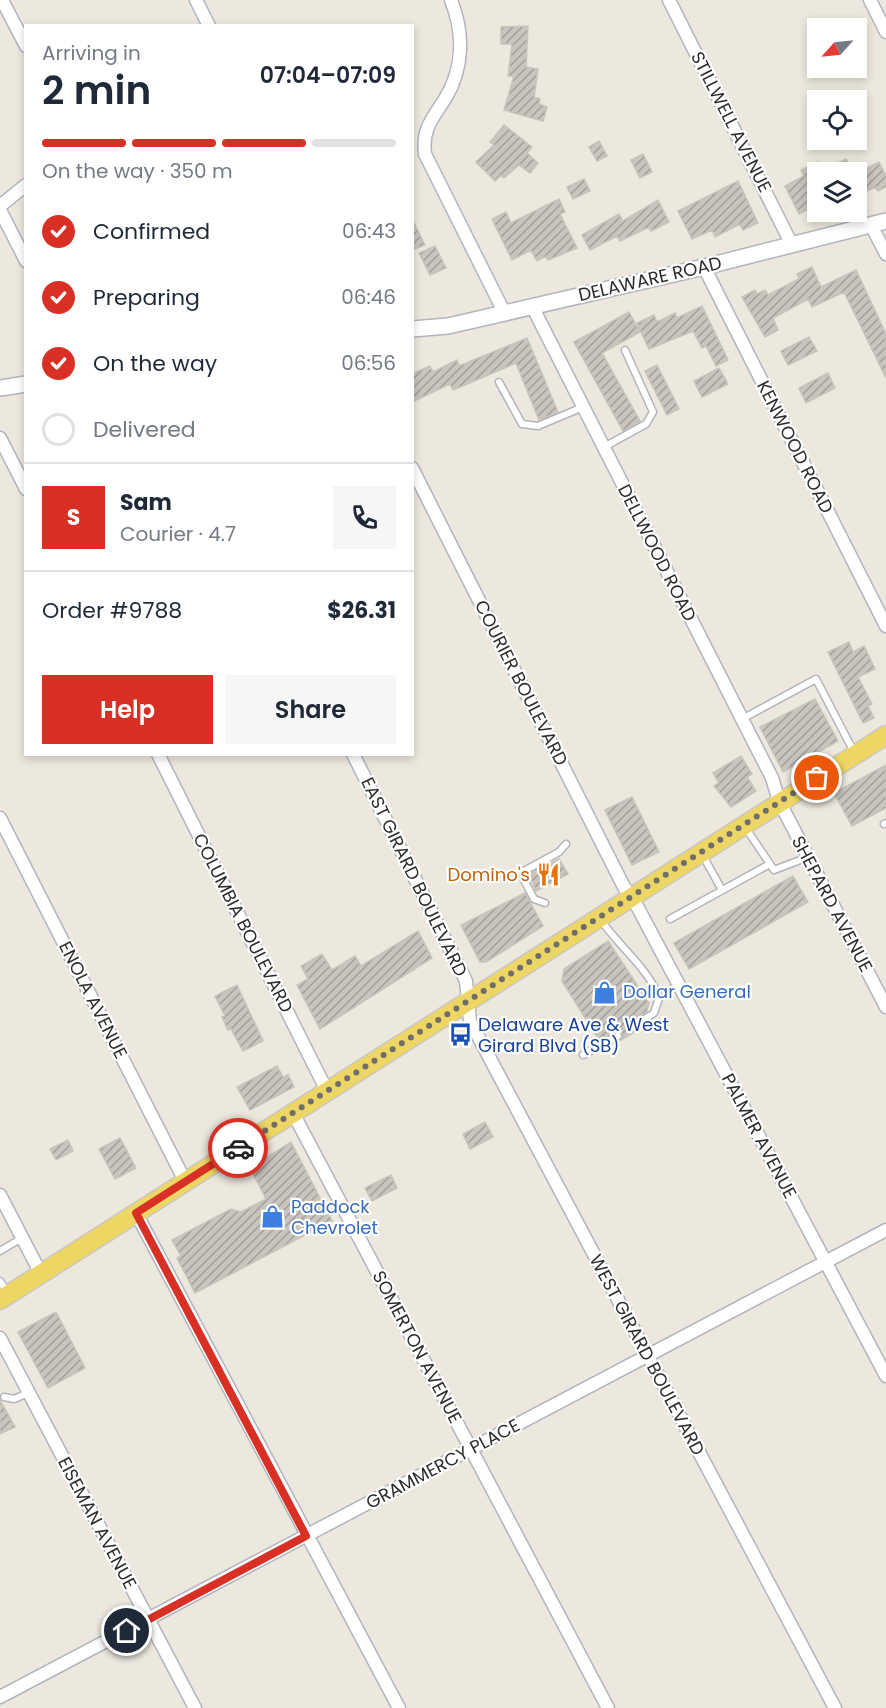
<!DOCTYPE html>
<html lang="en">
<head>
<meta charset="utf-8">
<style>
	:root { --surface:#fff; --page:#f6f6f7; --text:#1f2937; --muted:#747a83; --line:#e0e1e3; --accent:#d93025 }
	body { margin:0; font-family:Poppins,sans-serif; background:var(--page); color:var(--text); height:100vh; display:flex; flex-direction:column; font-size:22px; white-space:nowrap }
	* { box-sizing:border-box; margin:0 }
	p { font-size:20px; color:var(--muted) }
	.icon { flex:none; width:33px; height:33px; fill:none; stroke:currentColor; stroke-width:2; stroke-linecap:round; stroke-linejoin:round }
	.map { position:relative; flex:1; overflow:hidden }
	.panel { position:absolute; left:24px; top:24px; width:390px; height:732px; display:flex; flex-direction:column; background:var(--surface); border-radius:0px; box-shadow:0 3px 9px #0003 }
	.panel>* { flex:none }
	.needle { width:39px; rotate:243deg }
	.buttons { position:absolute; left:807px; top:18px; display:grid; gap:12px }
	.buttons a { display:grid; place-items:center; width:60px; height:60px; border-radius:0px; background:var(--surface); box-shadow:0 3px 9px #0003; font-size:30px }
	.pin { position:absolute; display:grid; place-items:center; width:51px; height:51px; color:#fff; margin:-26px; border:3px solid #fff; border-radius:50%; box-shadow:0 2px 6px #0007 }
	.courier { position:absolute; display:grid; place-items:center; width:60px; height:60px; margin:-30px; border:4px solid #d93025; border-radius:50%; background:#fff; color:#222; box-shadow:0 2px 8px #0007 }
	.headline em { font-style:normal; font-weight:600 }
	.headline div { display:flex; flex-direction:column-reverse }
	.headline { display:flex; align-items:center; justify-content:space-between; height:102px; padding:0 18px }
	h1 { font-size:39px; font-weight:600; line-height:45px }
	.bar { display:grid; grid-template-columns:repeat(4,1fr); gap:9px 6px; align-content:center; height:72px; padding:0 18px }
	.bar i { height:8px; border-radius:4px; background:var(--line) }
	.bar .active { background:var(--accent) }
	.bar p { grid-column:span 4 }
	.line { display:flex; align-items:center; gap:15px; padding:0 18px; border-top:2px solid var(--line) }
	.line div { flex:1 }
	.round { display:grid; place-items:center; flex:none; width:63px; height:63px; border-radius:0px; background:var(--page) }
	ol { padding:0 18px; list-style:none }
	li { display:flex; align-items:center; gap:18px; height:66px }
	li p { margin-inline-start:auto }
	li .icon { padding:6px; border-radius:50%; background:var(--accent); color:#fff; stroke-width:4 }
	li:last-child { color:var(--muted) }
	li i { width:33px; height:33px; border:3px solid var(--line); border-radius:50% }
	.cta { display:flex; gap:12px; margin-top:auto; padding:12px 18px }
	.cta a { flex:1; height:69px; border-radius:0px; background:var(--accent); color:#fff; font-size:24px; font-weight:600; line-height:69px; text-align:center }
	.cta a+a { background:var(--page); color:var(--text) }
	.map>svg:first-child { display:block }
</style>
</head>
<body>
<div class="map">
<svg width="886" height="1708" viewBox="0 0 886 1708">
	<defs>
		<pattern id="building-hatch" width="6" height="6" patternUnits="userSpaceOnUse" patternTransform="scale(1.5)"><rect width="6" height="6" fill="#c9c4be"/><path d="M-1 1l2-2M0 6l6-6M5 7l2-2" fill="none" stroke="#a39f9b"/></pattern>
	</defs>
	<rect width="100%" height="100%" fill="#ede8de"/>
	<!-- building -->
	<path fill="url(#building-hatch)" stroke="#c8c4b8" stroke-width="1.5" d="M528 26 526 67 538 69 534 97 540 99 539 104 547 107 543 121 504 110 514 76H508L512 44H501V27Z
		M504 125 532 147 527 153 538 163 530 173 519 165 504 178 501 175 495 181 476 162 494 145 490 142Z
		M599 141 607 156 597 161 589 147Z
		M643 154 652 172 640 178 631 160Z
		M846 159 853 172H819Z
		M818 162V204L799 214 785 186 804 176 801 170Z
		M879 162 886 176V187L878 191 875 187 861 194V171Z
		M584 179 590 191 573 199 567 187Z
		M738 181 758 223 743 230 740 224 715 237 712 230 692 239 678 211Z
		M559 199 565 212 560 214 577 248 548 260 546 256 537 261 531 250 512 260 492 219 506 212 511 223Z
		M658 200 669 222 651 231 649 227 620 241 617 236 590 250 582 235 619 214 623 221Z
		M412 219 425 245 412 250Z
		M435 246 446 268 430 275 419 253Z
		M812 267 821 287 856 270 886 334V378L844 292 812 307 808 299 773 318 778 330 765 337 742 297 755 290 757 294 765 290 768 295 799 279 797 274Z
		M702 306 728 360 716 366 706 346 702 348 693 331 649 349 637 323 654 315 657 322 675 313 677 318Z
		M629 312 640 332 602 353 640 421 623 431 574 342Z
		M809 337 817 351 788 365 781 351Z
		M527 338 558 412 539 420 516 363 453 390 450 384 412 402V374L430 366 433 372 457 360 459 366Z
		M657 365 679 409 667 415 645 371Z
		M719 368 728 384 702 397 694 381Z
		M828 373 835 388 806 403 799 388Z
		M849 642 853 652 864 646 875 669 858 677 872 704 868 706 874 718 863 723 828 652Z
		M815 699 838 741 783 772 760 727Z
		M741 756 752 774 747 777 756 791 731 807 714 786 719 783 713 773Z
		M886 765V808L852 826 834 793Z
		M632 797 659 852 632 865 605 810Z
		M559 859 568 874 536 891 529 874Z
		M793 876 808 902 689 969 674 943Z
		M525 893 543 926 486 962H480L461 925Z
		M418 931 432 958 320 1029 297 985 308 979 301 966 322 954 332 970 355 956 361 966Z
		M608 941 649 1003 647 1011 627 1025V1031L633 1033 621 1040 623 1034 618 1031 599 1040 562 981 564 969Z
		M237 985 263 1041 243 1051 231 1029 228 1030 222 1017 225 1016 215 996Z
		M277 1066 283 1077 288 1075 294 1087 250 1110 237 1087Z
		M485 1122 493 1137 470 1149 463 1134Z
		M120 1138 136 1168 115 1179 99 1149Z
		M68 1140 73 1151 56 1160 50 1149Z
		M291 1142 332 1221 195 1293 177 1258 181 1256 172 1240 231 1209 241 1212 266 1199 250 1168Z
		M391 1175 397 1188 372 1201 365 1188Z
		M56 1312 85 1368 48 1388 18 1332Z
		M0 1400 15 1427 0 1434Z"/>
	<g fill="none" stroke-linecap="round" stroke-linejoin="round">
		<defs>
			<path id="service" d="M499 382 522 424 538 426 583 407
				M604 447 646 424 653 412 625 350
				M742 719 816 679 855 754
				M884 824 886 823
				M745 827 774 870 808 857
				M702 854 722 890
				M545 903 534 899 523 878 524 871 559 852 566 844
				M670 919 768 865
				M601 920C619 947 647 966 659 998L654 1013 631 1028
				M583 1055 618 1036
				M0 1251 22 1238
				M0 1281 7 1291
				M4 1397 14 1399 28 1393"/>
			<path id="minor" d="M2 0 26 46
				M196 0 209 26
				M451 0C464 33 464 68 445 99 432 119 422 129 425 154L504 312
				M669 0 792 245
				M870 0 886 32
				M0 206 26 185
				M0 210 26 261
				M871 225 886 254
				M704 267 886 626
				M532 306 772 778 779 801 886 1007
				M0 438 26 489
				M412 468 624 887 637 906 886 1376
				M158 754 327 1091
				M353 754 466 981 470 1021 835 1708
				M0 818 185 1181
				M293 1113 608 1708
				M0 1195 41 1274
				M136 1213 399 1708
				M0 1338 195 1708
				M0 1697 886 1230"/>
			<path id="tertiary" d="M412 329 448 326 704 267 886 221
				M0 388 26 384"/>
			<path id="primary" d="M0 1300 886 735"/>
		</defs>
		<!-- service casing -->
		<use href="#service" stroke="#b2b3bf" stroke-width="9"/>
		<!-- minor casing -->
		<use href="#minor" stroke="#b2b3bf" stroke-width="15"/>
		<!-- tertiary casing -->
		<use href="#tertiary" stroke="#b2b3bf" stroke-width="18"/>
		<!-- primary casing -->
		<use href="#primary" stroke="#c8c8c8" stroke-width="21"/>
		<!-- service -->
		<use href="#service" stroke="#fff" stroke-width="6"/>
		<!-- minor -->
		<use href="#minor" stroke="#fff" stroke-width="12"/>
		<!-- tertiary -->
		<use href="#tertiary" stroke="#fff" stroke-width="15"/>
		<!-- primary -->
		<use href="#primary" stroke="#edd663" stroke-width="18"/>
	</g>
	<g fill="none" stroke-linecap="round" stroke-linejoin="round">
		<!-- done -->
		<path stroke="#706e6a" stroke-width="6" stroke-dasharray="0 10.8" d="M238 1148 817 778"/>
		<!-- route -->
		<path stroke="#d93025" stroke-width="8" d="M127 1631 306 1536 136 1213 238 1148"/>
	</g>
	<!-- icons -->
	<defs>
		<symbol id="restaurant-bare" viewBox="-9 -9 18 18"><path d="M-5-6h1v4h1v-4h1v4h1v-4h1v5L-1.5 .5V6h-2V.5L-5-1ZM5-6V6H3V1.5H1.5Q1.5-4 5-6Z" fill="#e8710a" stroke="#fff" stroke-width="2.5" paint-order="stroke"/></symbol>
		<symbol id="shop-bare" viewBox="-9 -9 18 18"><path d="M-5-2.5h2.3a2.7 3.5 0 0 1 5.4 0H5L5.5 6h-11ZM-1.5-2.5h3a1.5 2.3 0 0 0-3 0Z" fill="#3f7fe0" stroke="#fff" stroke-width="2.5" paint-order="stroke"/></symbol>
		<symbol id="bus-bare" viewBox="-9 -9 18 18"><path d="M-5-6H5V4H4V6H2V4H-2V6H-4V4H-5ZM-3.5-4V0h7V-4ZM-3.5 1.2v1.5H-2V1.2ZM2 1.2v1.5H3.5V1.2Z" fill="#1a4fb4" stroke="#fff" stroke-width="2.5" paint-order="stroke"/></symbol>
	</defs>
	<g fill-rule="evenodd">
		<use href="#restaurant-bare" x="532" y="858" width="33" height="33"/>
		<use href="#shop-bare" x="588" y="976" width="33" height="33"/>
		<use href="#bus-bare" x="444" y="1018" width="33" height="33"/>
		<use href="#shop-bare" x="256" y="1200" width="33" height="33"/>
	</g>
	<g text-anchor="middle" stroke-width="4.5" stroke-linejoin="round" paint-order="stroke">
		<!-- street labels -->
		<g font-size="18" fill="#2c2c2c" stroke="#fff">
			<text transform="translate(731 122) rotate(63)" y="6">STILLWELL AVENUE</text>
			<text transform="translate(650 279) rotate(-13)" y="6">DELAWARE ROAD</text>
			<text transform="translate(795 447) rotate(63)" y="6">KENWOOD ROAD</text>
			<text transform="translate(657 553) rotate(63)" y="6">DELLWOOD ROAD</text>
			<text transform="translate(521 683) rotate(63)" y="6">COURIER BOULEVARD</text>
			<text transform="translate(414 877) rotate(64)" y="6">EAST GIRARD BOULEVARD</text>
			<text transform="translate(832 904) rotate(62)" y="6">SHEPARD AVENUE</text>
			<text transform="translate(243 923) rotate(63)" y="6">COLUMBIA BOULEVARD</text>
			<text transform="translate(93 1000) rotate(63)" y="6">ENOLA AVENUE</text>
			<text transform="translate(759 1136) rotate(62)" y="6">PALMER AVENUE</text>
			<text transform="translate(417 1347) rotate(62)" y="6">SOMERTON AVENUE</text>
			<text transform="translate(647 1355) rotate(62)" y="6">WEST GIRARD BOULEVARD</text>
			<text transform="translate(443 1464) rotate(-28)" y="6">GRAMMERCY PLACE</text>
			<text transform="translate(97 1523) rotate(62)" y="6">EISEMAN AVENUE</text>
		</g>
		<!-- food labels -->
		<g font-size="18" fill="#c56008" stroke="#fff" text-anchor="end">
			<text x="530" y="881">Domino's</text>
		</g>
		<!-- shop labels -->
		<g font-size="18" fill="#366cbe" stroke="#fff" text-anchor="start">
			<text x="623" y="998">Dollar General</text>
			<text x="291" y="1213">Paddock<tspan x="291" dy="21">Chevrolet</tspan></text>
		</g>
		<!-- transit labels -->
		<g font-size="18" fill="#164399" stroke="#fff" text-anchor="start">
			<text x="478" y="1031">Delaware Ave &amp; West<tspan x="478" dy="21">Girard Blvd (SB)</tspan></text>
		</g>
	</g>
</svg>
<div class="buttons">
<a><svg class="needle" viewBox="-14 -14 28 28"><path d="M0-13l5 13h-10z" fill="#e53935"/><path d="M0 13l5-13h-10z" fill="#747a83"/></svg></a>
<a><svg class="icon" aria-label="locate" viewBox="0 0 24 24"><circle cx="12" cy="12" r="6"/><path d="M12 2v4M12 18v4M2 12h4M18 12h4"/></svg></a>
<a><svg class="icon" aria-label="layers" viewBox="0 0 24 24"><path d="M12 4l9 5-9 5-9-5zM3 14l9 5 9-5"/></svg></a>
</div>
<div class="pin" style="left:817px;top:778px;background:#ea580c"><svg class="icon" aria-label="bag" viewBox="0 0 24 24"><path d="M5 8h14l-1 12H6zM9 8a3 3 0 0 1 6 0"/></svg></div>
<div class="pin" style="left:127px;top:1631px;background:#1f2937"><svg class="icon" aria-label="home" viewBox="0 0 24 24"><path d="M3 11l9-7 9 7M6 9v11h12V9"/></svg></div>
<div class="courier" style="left:238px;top:1148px"><svg class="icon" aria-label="car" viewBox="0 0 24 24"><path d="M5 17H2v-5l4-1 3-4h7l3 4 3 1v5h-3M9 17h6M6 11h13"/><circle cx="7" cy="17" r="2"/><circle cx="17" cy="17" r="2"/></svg></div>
<section class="panel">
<div class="headline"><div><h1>2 min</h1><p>Arriving in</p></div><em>07:04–07:09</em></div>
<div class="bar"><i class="active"></i><i class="active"></i><i class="active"></i><i></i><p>On the way · 350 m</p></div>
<ol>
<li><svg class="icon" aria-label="check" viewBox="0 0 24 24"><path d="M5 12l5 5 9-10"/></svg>Confirmed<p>06:43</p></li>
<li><svg class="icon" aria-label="check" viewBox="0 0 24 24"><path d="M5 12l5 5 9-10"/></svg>Preparing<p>06:46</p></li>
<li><svg class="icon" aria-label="check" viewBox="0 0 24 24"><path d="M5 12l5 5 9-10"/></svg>On the way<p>06:56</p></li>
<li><i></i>Delivered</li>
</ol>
<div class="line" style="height:108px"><b class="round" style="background:var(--accent);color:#fff">S</b><div><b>Sam</b><p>Courier · 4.7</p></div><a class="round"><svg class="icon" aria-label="phone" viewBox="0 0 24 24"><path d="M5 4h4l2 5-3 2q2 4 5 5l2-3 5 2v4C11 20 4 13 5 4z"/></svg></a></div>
<div class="line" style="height:78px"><div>Order #9788</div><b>$26.31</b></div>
<div class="cta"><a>Help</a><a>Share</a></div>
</section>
</div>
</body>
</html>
